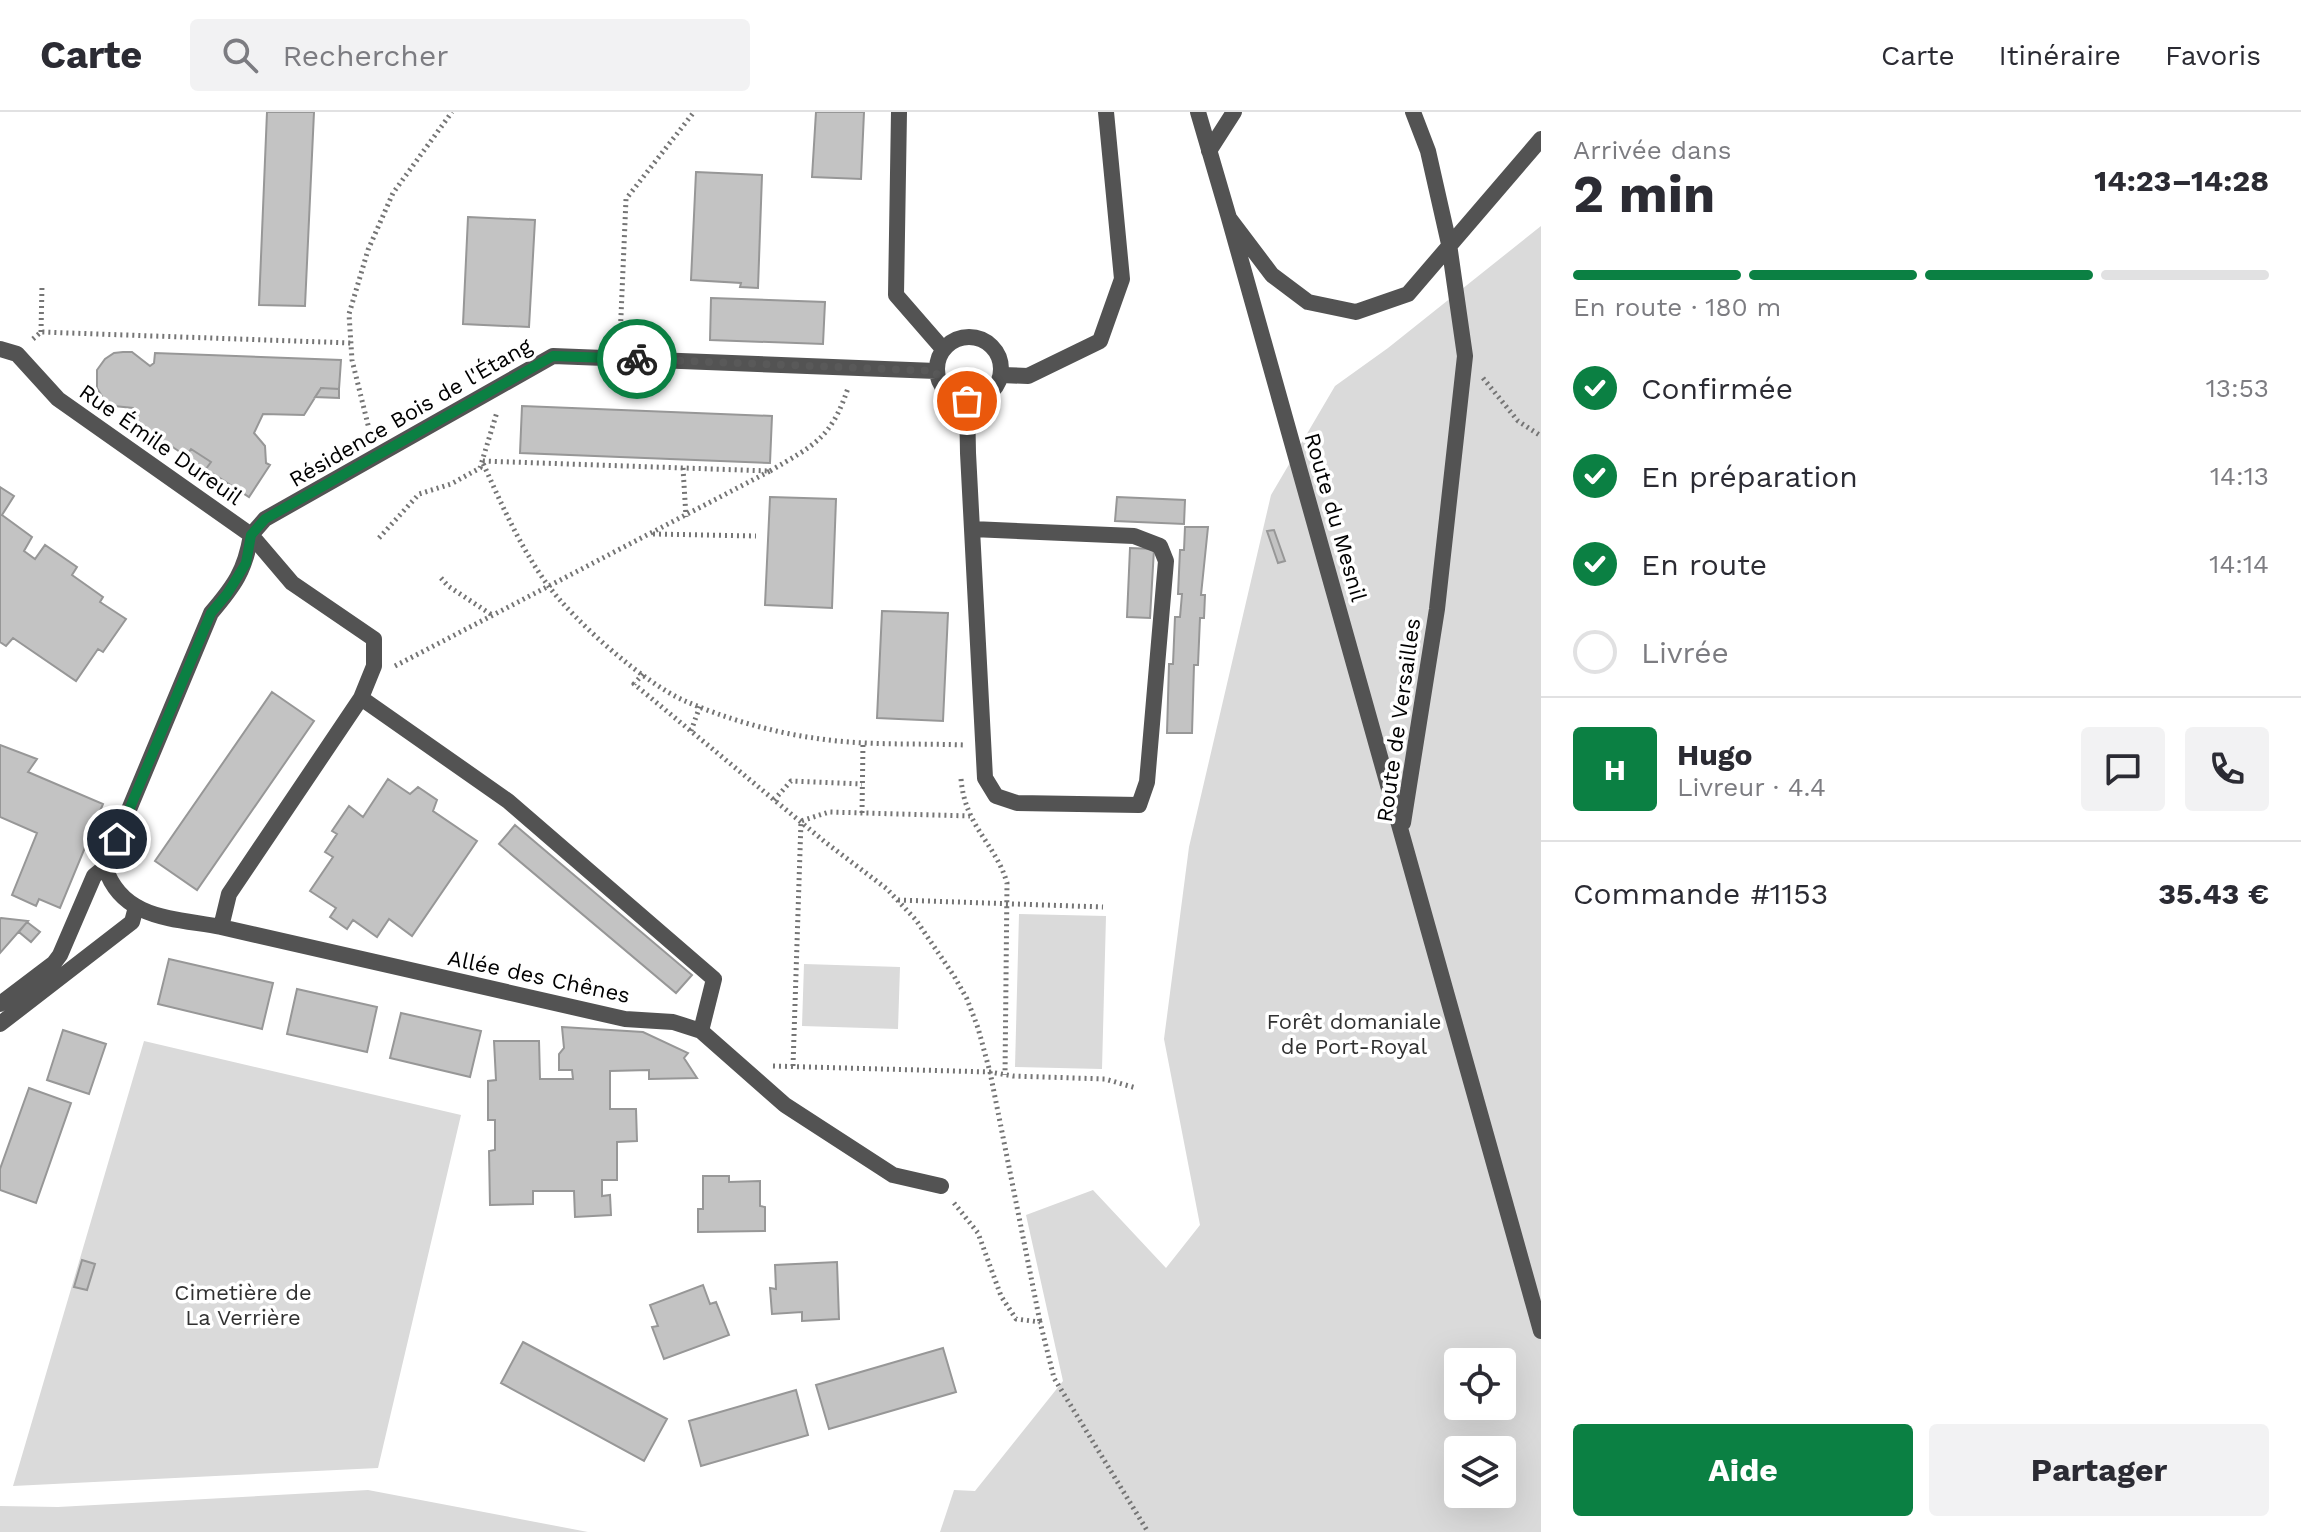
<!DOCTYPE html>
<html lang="fr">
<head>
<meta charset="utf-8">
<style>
	:root { --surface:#fff; --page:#f2f2f3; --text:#2b2b33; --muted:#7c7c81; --line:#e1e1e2; --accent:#0b8043 }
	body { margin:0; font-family:"Work Sans",sans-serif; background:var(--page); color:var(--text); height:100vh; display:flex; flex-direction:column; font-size:30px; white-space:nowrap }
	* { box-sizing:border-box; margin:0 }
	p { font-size:26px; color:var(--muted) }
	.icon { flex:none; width:44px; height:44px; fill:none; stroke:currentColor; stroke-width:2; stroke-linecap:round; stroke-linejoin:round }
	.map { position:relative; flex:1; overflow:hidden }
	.sheet { display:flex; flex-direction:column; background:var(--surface); width:760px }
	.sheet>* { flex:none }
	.controls { position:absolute; left:1444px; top:1236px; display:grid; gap:16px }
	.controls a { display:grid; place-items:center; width:72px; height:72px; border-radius:8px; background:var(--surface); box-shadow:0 8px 32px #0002; font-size:40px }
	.pin { position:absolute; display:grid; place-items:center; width:68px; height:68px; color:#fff; margin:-34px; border:4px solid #fff; border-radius:50%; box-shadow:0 2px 8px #0007 }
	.courier { position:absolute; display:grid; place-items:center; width:80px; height:80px; margin:-40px; border:6px solid #0b8043; border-radius:50%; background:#fff; color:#222; box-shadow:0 2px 10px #0007 }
	.overview em { font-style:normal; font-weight:700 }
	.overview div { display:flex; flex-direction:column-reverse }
	.overview { display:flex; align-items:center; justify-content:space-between; height:136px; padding:0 32px }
	h1 { font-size:52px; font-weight:700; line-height:60px }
	.bar { display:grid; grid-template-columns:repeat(4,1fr); gap:12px 8px; align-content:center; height:96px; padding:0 32px }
	.bar i { height:10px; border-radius:6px; background:var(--line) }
	.bar .current { background:var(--accent) }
	.bar p { grid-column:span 4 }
	.line { display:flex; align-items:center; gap:20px; padding:0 32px; border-top:2px solid var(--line) }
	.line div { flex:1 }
	.round { display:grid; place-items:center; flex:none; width:84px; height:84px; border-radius:8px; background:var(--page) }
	ol { padding:0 32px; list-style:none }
	li { display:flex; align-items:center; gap:24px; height:88px }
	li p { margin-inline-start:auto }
	li .icon { padding:8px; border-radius:50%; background:var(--accent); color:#fff; stroke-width:4 }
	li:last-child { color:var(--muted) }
	li i { width:44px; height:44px; border:4px solid var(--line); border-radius:50% }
	.button { display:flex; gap:16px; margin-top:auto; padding:16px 32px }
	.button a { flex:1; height:92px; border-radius:8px; background:var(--accent); color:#fff; font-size:32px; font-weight:700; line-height:92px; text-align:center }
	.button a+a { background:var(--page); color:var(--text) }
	header { display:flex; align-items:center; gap:48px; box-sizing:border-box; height:112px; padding:0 40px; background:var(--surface); border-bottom:2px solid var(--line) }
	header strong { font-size:38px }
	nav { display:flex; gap:44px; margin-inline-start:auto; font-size:28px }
	.search { width:560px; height:72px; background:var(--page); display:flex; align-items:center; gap:20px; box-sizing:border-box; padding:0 28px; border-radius:8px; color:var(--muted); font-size:30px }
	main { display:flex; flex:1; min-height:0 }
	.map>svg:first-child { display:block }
</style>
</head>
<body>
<header>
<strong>Carte</strong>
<div class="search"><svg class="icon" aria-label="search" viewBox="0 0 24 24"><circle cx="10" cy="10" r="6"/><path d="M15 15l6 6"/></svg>Rechercher</div>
<nav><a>Carte</a><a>Itinéraire</a><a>Favoris</a></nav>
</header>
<main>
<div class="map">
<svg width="1541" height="1420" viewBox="0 0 1541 1420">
	<rect width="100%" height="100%" fill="#fff"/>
	<!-- green -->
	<path fill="#dadada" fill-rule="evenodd" d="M1541 114V1420H940L954 1378 975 1379 1063 1269 1026 1103 1093 1078 1166 1156 1200 1113 1164 927 1189 735 1271 383 1335 274 1388 236ZM1458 1250H1502V1294H1458ZM1458 1338H1502V1382H1458Z
		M1019 802 1106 804 1102 957 1015 955Z
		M804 852 900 855 898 917 802 914Z
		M144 929 461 1003 378 1356 13 1374Z
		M368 1378 588 1420H0V1394L58 1395Z"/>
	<!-- building -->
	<path fill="#c3c3c3" stroke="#979797" stroke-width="2" d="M267 0H314L305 194 259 193Z
		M816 0H864L861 67 812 65Z
		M696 60 762 63 758 176 740 175 741 171 691 168Z
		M468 105 535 108 529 215 463 212Z
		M711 186 825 190 823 232 710 228Z
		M123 240H132L150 254 154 251 155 241 341 248 339 277 321 276 304 303 263 302 254 321 265 334 266 351 270 353 249 385 206 357 211 350 191 337 186 344 132 308 135 303 133 296 114 294 103 286 97 276V258L105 247 114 241Z
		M321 276 339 277V286L315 285Z
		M522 294 772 304 770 351 520 341Z
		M191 337 211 350 206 357 186 344Z
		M0 375 14 384 2 403 32 425 24 439 35 447 45 433 77 455 72 463 103 485 100 490 126 507 103 540 98 537 76 569 13 526 6 534 0 530Z
		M770 385 836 387 832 496 765 493Z
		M1117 385 1185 388 1184 412 1115 409Z
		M1185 415H1208L1201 483H1205L1204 506H1200L1198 553H1194L1192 621H1167L1169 552H1173L1175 505H1180L1182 482H1178L1180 438H1184Z
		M1274 418 1285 449 1278 451 1267 419Z
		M1130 436 1154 437 1150 506 1127 505Z
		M882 499 948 501 943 609 877 606Z
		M272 580 314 609 197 778 155 749Z
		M0 633 37 647 28 660 103 692 60 796 39 787 36 794 12 783 37 721 0 705Z
		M388 667 410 682 418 675 437 688 433 699 477 729 412 824 389 807 377 825 353 808 347 817 330 805 336 796 310 779 333 745 325 740 337 722 332 719 349 694 363 705Z
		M515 713 692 863 676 881 499 732Z
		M1 806 28 809 0 841V807Z
		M27 810 40 820 31 830 19 820Z
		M169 847 273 871 262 917 158 892Z
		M297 877 377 895 367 940 287 922Z
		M401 901 481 919 470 965 390 946Z
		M562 915 643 920 688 941 684 946 697 966 649 967V958L610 959V997H636L637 1029 617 1030V1068H602V1084L610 1083 611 1103 575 1105 574 1079H533V1092L490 1093 489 1039 495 1038V1008H488V969L496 968 494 929H539L540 967H573L572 958H559V942L564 936Z
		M63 918 106 932 89 982 47 968Z
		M29 976 71 991 36 1091 0 1078V1057Z
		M703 1064H729V1070L760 1069V1094L765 1095V1119L698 1120V1097H703Z
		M82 1148 95 1152 87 1178 74 1175Z
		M837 1150 839 1207 802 1209V1200L772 1202 770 1176 776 1177 775 1153Z
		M703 1173 710 1192 716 1190 729 1223 664 1247 652 1215 658 1214 650 1193Z
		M523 1230 667 1307 644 1349 501 1271Z
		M943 1236 956 1280 829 1317 816 1273Z
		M796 1278 808 1323 701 1354 689 1309Z"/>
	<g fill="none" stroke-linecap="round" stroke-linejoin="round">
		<!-- path -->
		<path stroke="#757575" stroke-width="5" stroke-dasharray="2 4" stroke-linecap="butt" d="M41 220 42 173
			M33 227 41 220 351 231
			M620 227 626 87 694 0
			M1483 266 1518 309 1541 324
			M371 325 352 248 349 202 368 138 393 81 452 0
			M683 356 686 405
			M770 359C814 333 831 327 848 276
			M653 422 756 424
			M379 426 419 382 451 372 480 356 497 300
			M441 466 448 474 492 503
			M395 554 770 359 482 349C501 391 520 435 547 472 574 509 644 571 685 589 724 606 771 620 814 626 863 634 915 631 965 633
			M643 562 634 572 825 730 887 777 916 808 954 864 967 887 978 916 990 960 1040 1210
			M691 619 700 594
			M961 667C965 715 996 732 1007 771L1005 963
			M774 688 791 669 862 672
			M862 701 863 630
			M898 788 1103 795
			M773 954 990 960 1013 964 1105 967 1136 976
			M793 954 801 709 829 700 970 704
			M954 1091 978 1121 1001 1184 1016 1207 1040 1210 1054 1266 1148 1420"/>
		<!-- minor -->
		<path stroke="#535353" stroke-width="16" d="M899 0 896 183 943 237
			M937 257a32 32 0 1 1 64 0a32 32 0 1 1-64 0Z
			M1001 263 1028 264 1100 229 1122 167 1106 0
			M967 289 968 341 985 666 996 684 1017 691 1139 693 1147 670 1166 449 1160 434 1134 424 972 417
			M361 586 508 689 714 867 701 919
			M105 755C122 808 174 806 221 815L625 907 673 910 701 919 785 993 893 1063 941 1074
			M221 815 229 782 361 586 374 554V527L292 471 251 423 265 407 553 244 936 259"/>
		<!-- tertiary -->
		<path stroke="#535353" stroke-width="16" d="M1198 0 1229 106 1272 163 1308 190 1356 200 1408 182 1541 27
			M1209 39 1234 0
			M1229 106 1541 1219
			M0 237 17 242 58 287 251 423C245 459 234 474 211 501L105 755 94 764 60 843 54 851 0 892
			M1403 711 1437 497 1465 244 1449 132 1428 39 1413 0
			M0 912 132 810 136 795"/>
	</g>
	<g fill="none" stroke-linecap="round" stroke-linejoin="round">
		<!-- done -->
		<path stroke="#595959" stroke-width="8" stroke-dasharray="0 14.4" d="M637 247 936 259C940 276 949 286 967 289"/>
		<!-- route -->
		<path stroke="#0b8043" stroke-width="10" d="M117 727 211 501 227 482 246 451 251 423 265 407 553 244 637 247"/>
	</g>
	<g text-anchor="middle" stroke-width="7" stroke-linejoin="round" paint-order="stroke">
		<!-- street labels -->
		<g font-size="22" fill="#000" stroke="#fff">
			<text transform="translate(410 300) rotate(-30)" y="8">Résidence Bois de l'Étang</text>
			<text transform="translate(161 332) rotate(35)" y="8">Rue Émile Dureuil</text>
			<text transform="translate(1336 405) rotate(74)" y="8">Route du Mesnil</text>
			<text transform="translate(1398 608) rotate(-82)" y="8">Route de Versailles</text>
			<text transform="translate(539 864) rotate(12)" y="8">Allée des Chênes</text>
		</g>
		<!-- park labels -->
		<g font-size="22" fill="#313131" stroke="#fff">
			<text x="1354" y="917">Forêt domaniale<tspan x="1354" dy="25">de Port-Royal</tspan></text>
			<text x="243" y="1188">Cimetière de<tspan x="243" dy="25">La Verrière</tspan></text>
		</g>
	</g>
</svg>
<div class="controls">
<a><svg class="icon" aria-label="locate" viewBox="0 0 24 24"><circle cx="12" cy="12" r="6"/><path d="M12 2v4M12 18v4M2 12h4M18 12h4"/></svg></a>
<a><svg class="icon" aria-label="layers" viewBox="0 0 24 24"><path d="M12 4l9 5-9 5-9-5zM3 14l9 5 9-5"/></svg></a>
</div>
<div class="pin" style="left:967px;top:289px;background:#ea580c"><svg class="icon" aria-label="bag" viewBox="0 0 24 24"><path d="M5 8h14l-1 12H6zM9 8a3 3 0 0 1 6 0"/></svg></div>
<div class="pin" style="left:117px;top:727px;background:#1f2937"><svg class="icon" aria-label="home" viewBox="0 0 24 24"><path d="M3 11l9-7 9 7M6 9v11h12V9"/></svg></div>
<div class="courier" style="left:637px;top:247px"><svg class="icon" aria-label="bike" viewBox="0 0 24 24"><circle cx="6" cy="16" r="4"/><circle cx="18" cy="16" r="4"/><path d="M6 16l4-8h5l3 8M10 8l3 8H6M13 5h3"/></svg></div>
</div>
<section class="sheet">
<div class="overview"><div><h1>2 min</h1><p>Arrivée dans</p></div><em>14:23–14:28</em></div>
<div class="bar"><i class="current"></i><i class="current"></i><i class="current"></i><i></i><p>En route · 180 m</p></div>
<ol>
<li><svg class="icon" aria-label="check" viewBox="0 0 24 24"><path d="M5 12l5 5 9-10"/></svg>Confirmée<p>13:53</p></li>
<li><svg class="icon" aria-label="check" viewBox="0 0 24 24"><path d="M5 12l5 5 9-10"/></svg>En préparation<p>14:13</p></li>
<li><svg class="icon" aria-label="check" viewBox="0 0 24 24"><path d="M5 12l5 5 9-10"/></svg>En route<p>14:14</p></li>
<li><i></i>Livrée</li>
</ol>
<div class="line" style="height:144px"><b class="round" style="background:var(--accent);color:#fff">H</b><div><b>Hugo</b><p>Livreur · 4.4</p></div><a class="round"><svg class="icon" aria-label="chat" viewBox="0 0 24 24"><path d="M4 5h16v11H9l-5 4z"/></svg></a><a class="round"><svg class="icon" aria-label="phone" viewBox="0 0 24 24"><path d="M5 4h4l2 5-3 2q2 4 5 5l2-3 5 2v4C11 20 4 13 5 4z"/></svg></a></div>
<div class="line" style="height:104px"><div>Commande #1153</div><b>35.43 €</b></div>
<div class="button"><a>Aide</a><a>Partager</a></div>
</section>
</main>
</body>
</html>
